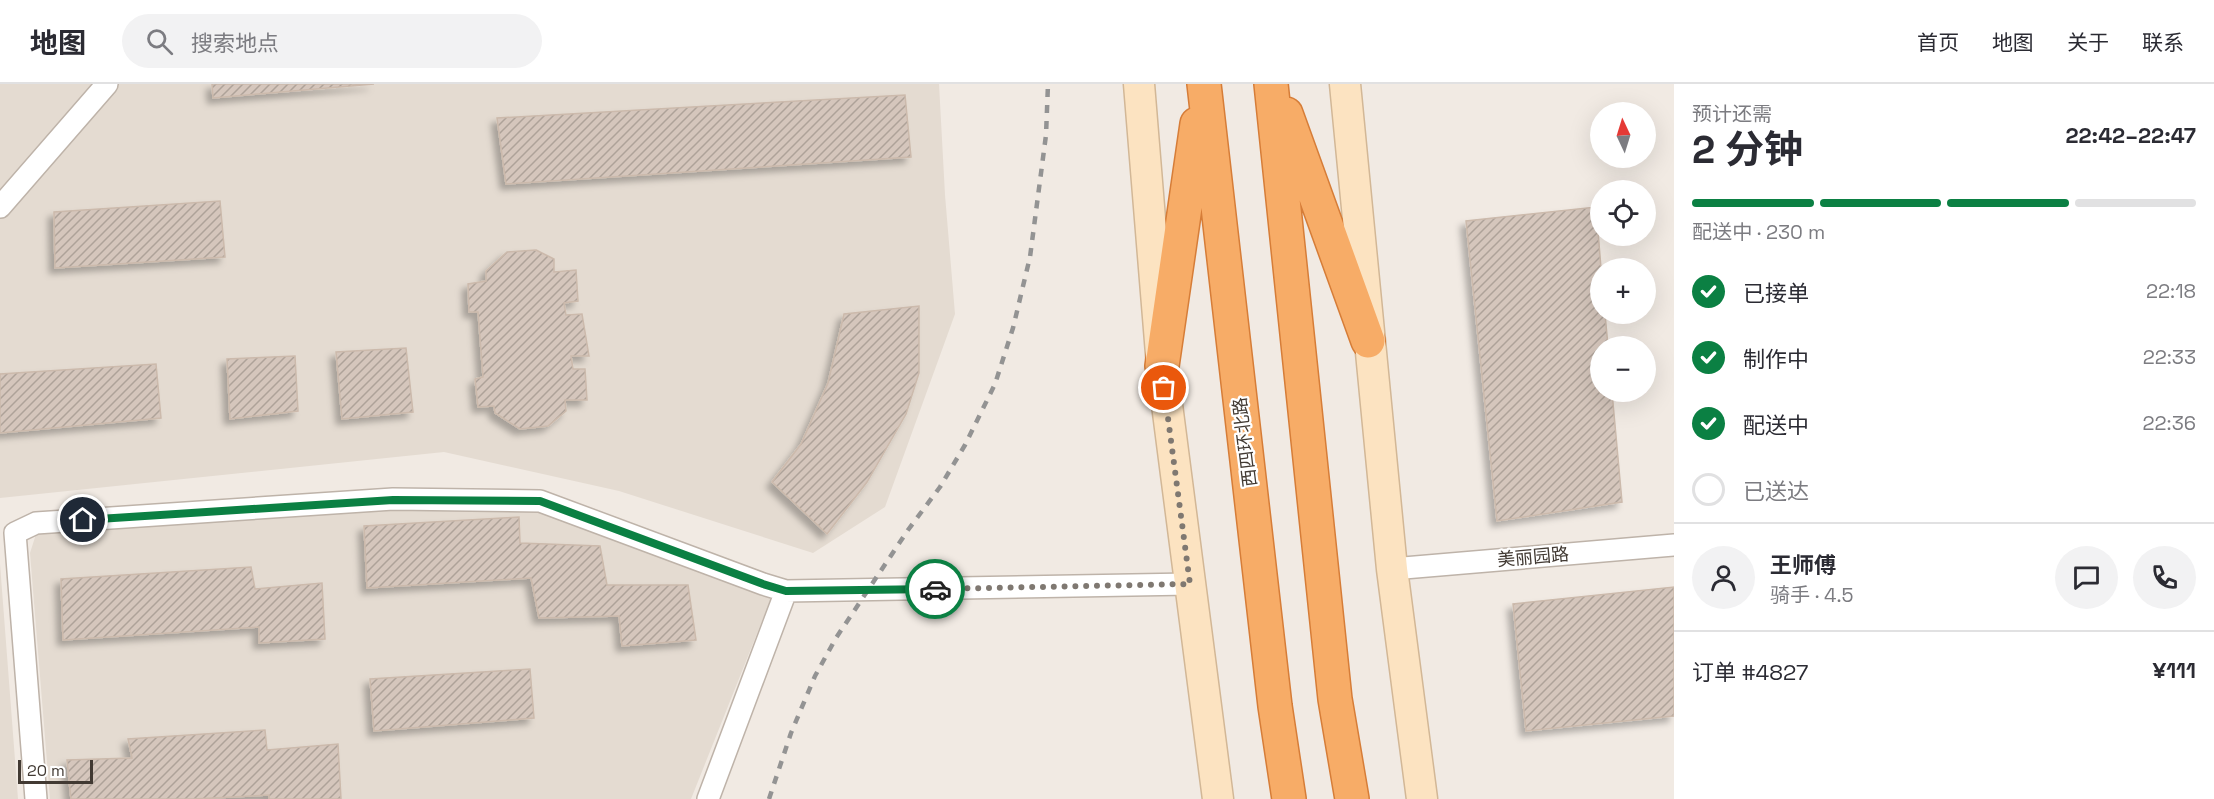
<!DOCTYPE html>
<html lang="zh">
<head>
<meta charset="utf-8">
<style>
	:root { --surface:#fff; --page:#f2f2f3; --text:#2b2b33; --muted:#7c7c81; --line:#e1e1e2; --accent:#0b8043 }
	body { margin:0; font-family:"Space Grotesk","Noto Sans SC",sans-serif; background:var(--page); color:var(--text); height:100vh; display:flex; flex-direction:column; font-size:22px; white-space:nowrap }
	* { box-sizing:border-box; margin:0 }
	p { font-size:20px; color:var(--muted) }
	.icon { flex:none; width:33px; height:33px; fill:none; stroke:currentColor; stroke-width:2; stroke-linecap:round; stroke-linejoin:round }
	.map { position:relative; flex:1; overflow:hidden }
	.side { display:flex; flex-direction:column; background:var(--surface); width:540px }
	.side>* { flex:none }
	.needle { width:39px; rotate:356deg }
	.tools { position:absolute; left:1590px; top:18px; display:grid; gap:12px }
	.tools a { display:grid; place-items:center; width:66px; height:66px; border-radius:50%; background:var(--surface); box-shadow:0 6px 24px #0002; font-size:30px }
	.scale { position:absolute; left:18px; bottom:15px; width:75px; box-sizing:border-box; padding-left:6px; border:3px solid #423a33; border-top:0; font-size:16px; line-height:21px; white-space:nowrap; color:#423a33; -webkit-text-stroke:4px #fff; paint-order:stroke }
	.pin { position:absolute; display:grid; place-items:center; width:51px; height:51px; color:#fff; margin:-26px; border:3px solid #fff; border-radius:50%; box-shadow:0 2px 6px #0007 }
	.courier { position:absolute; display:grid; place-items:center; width:60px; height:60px; margin:-30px; border:4px solid #0b8043; border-radius:50%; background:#fff; color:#222; box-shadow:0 2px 8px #0007 }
	.head em { font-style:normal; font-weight:700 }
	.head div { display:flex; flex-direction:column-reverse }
	.head { display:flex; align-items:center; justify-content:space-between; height:102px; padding:0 18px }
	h1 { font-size:39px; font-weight:700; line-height:45px }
	.bar { display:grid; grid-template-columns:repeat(4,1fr); gap:9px 6px; align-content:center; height:72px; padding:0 18px }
	.bar i { height:8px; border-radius:4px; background:var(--line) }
	.bar .active { background:var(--accent) }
	.bar p { grid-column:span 4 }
	.line { display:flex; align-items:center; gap:15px; padding:0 18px; border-top:2px solid var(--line) }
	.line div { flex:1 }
	.round { display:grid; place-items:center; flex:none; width:63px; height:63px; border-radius:32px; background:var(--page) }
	ol { padding:0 18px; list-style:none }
	li { display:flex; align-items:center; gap:18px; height:66px }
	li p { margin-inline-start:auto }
	li .icon { padding:6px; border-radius:50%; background:var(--accent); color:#fff; stroke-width:4 }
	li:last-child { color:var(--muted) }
	li i { width:33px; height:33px; border:3px solid var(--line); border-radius:50% }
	header { display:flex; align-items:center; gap:36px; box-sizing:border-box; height:84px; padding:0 30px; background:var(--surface); border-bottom:2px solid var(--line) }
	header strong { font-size:28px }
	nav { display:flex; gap:33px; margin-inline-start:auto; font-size:21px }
	.search { width:420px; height:54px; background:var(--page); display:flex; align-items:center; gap:15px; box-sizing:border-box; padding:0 21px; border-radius:33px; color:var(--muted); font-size:22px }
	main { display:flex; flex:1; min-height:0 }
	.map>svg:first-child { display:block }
</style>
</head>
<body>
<header>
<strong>地图</strong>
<div class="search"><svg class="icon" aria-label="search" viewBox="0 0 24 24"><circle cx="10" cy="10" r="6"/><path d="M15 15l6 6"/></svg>搜索地点</div>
<nav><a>首页</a><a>地图</a><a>关于</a><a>联系</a></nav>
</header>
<main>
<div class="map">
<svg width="1674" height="715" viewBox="0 0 1674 715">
	<defs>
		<pattern id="building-hatch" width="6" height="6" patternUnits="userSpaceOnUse" patternTransform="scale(1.5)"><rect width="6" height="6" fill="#d5c6bc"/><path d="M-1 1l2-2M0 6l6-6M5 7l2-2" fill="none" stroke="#aea299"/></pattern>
		<filter id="shadow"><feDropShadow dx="-5.5" dy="5.5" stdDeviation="3" flood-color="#0004"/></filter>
	</defs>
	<rect width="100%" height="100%" fill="#f1eae3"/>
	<!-- residential -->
	<path fill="#e4dbd1" d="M0 0H939L945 111 955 230 885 423 813 469 619 407 444 368 0 414Z
		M450 423 539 427 772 512 691 715H50L30 469 37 447Z
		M0 480 18 715H0Z"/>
	<!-- building -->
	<path fill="url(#building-hatch)" stroke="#ccbaac" stroke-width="1.5" filter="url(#shadow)" d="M212 0H374L213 14Z
		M905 11 911 73 506 100 497 34Z
		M220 117 225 173 55 184 54 128Z
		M1596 123 1601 184 1600 230H1605L1608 262H1600V308H1612L1622 418 1497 437 1466 137Z
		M536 166 554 175V188L576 186 578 217 564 219 566 231 582 230 589 272H571L573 285H585L587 316H565L566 327 548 342 520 345 495 329 494 322 478 323 475 295 483 293 478 228H469L468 200 486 197V187L507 168Z
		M919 222V289L906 330 867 398 827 450 772 398 801 360 828 299 844 230Z
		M406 264 413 328 342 335 336 268Z
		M295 272 298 327 230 335 227 275Z
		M156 280 161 334 0 349V290Z
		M519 433 520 459 600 462 607 501H688L696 556 622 562 619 532 539 534 531 494 367 504 364 442Z
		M251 483 255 505 322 499 325 555 259 559V543L63 556 61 495Z
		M1674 503V632L1526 647 1513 520Z
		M530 585 534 634 374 647 370 595Z
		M265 646 267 666 338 660 341 715H269V711L193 715H71L67 676 132 674 128 655Z"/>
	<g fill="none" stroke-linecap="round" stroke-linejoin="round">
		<defs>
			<path id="street" d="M0 123 107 0
				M1392 485 1674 461
				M36 715 15 449 36 439 393 415 540 417 763 500 786 507 1190 500
				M708 715 786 507"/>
			<path id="secondary" d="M1139 0 1162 282 1218 715
				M1345 0 1392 485 1422 715"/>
			<path id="highway" d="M1204 0 1275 622 1289 715
				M1271 0 1335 615 1352 715
				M1286 30 1368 257
				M1162 282 1197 40"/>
		</defs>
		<!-- street casing -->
		<use href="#street" stroke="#beb3a9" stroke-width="24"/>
		<!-- secondary casing -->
		<use href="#secondary" stroke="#d2b796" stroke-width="33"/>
		<!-- highway casing -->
		<use href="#highway" stroke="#d67d38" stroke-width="36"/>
		<!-- street -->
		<use href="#street" stroke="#fff" stroke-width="21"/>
		<!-- secondary -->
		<use href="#secondary" stroke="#fce3c1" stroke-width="30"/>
		<!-- highway -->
		<use href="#highway" stroke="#f7ac67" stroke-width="33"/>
		<!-- rail -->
		<path stroke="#939393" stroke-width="4.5" stroke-dasharray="8 8" stroke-linecap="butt" d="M769 715 791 649 815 592 836 554 908 446 940 403 965 361 995 300 1013 244 1030 173 1046 51 1048 0"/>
	</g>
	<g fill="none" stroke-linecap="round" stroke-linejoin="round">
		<!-- done -->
		<path stroke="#7f7871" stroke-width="6" stroke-dasharray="0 10.8" d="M935 505 1190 500 1164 304"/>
		<!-- route -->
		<path stroke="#0b8043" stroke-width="8" d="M83 436 393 416 540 417 763 500 786 507 935 505"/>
	</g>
	<g text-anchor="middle" stroke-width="4.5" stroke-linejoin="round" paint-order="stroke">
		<!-- street labels -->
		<g font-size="18" fill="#423a33" stroke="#fff">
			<text transform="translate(1245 358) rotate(-97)" y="6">西四环北路</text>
			<text transform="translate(1533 473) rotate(-5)" y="6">美丽园路</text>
		</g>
	</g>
</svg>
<div class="tools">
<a><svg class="needle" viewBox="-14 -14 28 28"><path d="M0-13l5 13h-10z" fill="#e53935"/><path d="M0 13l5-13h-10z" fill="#7c7c81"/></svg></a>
<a><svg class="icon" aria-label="locate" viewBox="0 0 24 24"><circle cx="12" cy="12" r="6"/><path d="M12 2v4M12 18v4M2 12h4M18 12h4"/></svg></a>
<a>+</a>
<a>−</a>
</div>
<div class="scale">20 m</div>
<div class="pin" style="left:1164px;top:304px;background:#ea580c"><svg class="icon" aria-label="bag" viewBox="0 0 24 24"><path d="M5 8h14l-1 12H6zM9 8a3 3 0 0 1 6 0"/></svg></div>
<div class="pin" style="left:83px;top:436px;background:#1f2937"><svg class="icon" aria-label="home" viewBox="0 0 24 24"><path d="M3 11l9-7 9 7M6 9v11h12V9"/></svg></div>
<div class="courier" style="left:935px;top:505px"><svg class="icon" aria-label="car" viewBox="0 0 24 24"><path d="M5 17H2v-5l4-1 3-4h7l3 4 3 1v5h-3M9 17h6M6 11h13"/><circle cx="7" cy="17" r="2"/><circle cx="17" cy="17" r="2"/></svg></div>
</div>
<section class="side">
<div class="head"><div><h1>2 分钟</h1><p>预计还需</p></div><em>22:42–22:47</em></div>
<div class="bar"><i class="active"></i><i class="active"></i><i class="active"></i><i></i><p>配送中 · 230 m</p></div>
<ol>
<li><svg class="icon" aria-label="check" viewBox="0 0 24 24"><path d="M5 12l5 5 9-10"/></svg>已接单<p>22:18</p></li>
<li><svg class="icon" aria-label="check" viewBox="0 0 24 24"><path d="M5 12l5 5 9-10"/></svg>制作中<p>22:33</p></li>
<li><svg class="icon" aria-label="check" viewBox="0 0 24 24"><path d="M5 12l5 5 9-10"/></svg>配送中<p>22:36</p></li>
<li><i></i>已送达</li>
</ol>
<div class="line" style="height:108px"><a class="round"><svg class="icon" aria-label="person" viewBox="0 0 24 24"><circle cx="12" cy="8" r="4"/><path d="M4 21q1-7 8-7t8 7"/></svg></a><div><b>王师傅</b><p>骑手 · 4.5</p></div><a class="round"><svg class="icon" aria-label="chat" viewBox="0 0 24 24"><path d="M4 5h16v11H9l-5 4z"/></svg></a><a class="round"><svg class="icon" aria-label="phone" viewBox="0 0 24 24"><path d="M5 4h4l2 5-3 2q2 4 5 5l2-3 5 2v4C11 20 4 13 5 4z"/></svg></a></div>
<div class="line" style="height:78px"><div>订单 #4827</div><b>¥111</b></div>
</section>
</main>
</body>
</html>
